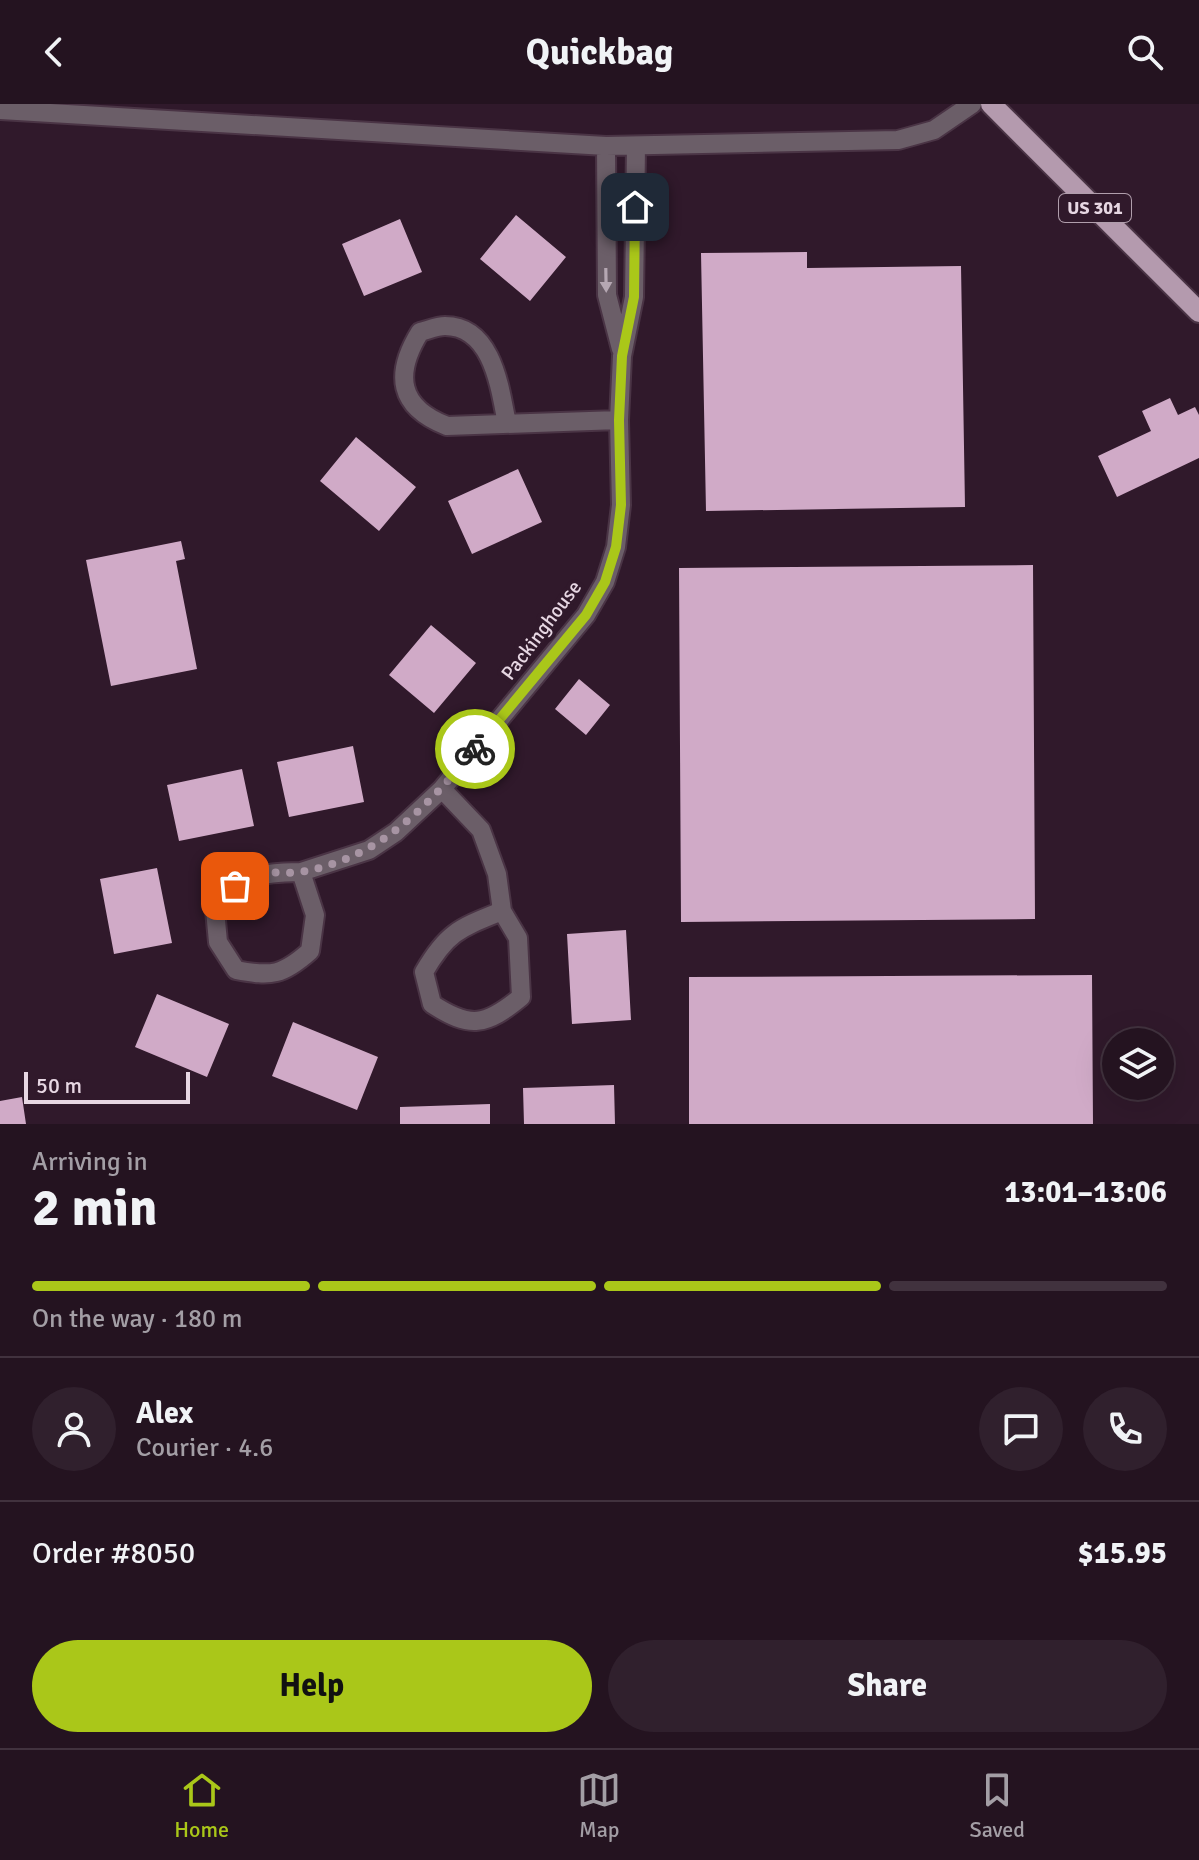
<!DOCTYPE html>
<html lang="en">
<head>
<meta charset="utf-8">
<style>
	:root { --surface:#241320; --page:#30202d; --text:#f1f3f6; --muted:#a39ea5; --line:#41323e; --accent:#aac719 }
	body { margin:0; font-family:Signika,sans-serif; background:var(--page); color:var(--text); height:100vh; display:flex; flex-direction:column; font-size:30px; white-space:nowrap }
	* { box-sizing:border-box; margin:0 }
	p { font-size:26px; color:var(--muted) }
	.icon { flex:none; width:44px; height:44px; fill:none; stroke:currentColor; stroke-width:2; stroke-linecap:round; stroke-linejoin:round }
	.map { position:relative; height:1020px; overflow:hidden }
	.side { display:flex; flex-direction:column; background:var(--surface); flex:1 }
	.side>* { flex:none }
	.controls { position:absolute; left:1102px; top:924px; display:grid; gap:16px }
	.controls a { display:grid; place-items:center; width:72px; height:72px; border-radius:50%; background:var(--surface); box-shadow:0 8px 32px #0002,0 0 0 2px var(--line); font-size:40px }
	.scale { position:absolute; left:24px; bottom:20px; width:166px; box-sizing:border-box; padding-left:8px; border:4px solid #e7d7e3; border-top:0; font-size:22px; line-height:28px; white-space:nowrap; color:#e7d7e3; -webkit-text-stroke:6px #30192b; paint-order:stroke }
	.pin { position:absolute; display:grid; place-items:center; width:68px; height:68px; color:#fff; margin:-34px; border-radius:16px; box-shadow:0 4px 12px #0006 }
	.courier { position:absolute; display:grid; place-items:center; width:80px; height:80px; margin:-40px; border:6px solid #aac719; border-radius:50%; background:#fff; color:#222; box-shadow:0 2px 10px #0007 }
	.headline em { font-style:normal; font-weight:800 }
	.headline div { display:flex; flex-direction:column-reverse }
	.headline { display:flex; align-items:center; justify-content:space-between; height:136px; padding:0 32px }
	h1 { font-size:52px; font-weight:800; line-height:60px }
	.bar { display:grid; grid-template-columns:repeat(4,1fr); gap:12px 8px; align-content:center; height:96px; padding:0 32px }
	.bar i { height:10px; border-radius:6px; background:var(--line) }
	.bar .current { background:var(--accent) }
	.bar p { grid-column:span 4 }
	.line { display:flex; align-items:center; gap:20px; padding:0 32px; border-top:2px solid var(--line) }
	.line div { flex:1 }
	.round { display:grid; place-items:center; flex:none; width:84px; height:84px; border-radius:42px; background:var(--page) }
	.button { display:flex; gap:16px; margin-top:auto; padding:16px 32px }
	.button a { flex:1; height:92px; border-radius:48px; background:var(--accent); color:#111; font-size:32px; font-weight:800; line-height:92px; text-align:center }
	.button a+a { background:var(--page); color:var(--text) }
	header { display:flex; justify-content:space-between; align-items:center; height:104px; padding:0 32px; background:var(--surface); font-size:36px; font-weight:800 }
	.dock { display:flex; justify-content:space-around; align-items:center; height:112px; border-top:2px solid var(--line); background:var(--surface); font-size:22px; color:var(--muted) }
	.dock a { display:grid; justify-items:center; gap:4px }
	.dock .current { color:var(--accent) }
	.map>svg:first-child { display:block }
</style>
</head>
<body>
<header><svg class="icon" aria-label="back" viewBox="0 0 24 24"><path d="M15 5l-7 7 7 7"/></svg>Quickbag<svg class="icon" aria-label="search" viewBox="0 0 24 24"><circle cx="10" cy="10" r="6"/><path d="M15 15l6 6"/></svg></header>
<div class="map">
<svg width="1199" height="1020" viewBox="0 0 1199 1020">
	<rect width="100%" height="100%" fill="#30192b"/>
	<!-- building -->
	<path fill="#d0aac7" d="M516 111 566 153 530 197 480 155Z
		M400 115 422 168 364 192 342 140Z
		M807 148V164L961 162 965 403 706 407 701 149Z
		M1170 294 1178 311 1195 303 1199 311V354L1117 393 1098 352 1151 327 1142 307Z
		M356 333 416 383 379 427 320 377Z
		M518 365 542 418 472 450 448 397Z
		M181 437 185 455 176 457 197 565 111 582 86 456Z
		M1033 461 1035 815 681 818 679 464Z
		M431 521 476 559 434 609 389 571Z
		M579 575 610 601 586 631 555 605Z
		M353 642 364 698 289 713 277 658Z
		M242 665 254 722 179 737 167 681Z
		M157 764 172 839 114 850 100 775Z
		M626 826 631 916 572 920 567 830Z
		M1092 871 1093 1020H689V873Z
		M157 890 229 920 207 973 135 943Z
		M293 918 378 953 357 1006 272 972Z
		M614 981 615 1020H524L523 984Z
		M22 993 26 1020H0V997Z
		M490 1000V1020H400V1003Z"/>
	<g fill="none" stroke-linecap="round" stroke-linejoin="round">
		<defs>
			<path id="street" d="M0 6 606 42 898 36 934 26 972 0
				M606 42 607 191 621 245
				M507 320C500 285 493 222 445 222 437 222 428 226 420 228 394 270 398 303 447 322L619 316
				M442 685 481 726 497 770 502 807 518 834 521 893C486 922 470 925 432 900L424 868C447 828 460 824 502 807
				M301 768 369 746 396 728 442 685 586 511 605 478 616 443 621 401 619 316 622 252 634 193 636 43
				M301 768 315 811 310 847C283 871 272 873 236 866L218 838 215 806C244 771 256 769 301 768Z"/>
			<path id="primary" d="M991 0 1199 208"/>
		</defs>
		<!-- street casing -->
		<use href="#street" stroke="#4a3445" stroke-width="22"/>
		<!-- primary casing -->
		<use href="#primary" stroke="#4a3445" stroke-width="24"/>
		<!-- street -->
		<use href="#street" stroke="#6b5e68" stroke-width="18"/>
		<!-- primary -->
		<use href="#primary" stroke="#b49aae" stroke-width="20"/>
	</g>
	<!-- one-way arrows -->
	<defs><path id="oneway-solid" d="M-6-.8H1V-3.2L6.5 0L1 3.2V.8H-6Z" transform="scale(2)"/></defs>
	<use fill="#b5a7b2" href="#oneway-solid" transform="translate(606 176) rotate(89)"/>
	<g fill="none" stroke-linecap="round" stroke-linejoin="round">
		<!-- done -->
		<path stroke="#a794a3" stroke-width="8" stroke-dasharray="0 14.4" d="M235 782C244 778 254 772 264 770 275 767 289 770 301 768 380 754 426 704 475 645"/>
		<!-- route -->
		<path stroke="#aac719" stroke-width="10" d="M475 645 586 511 605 478 616 443 621 401 619 316 622 252 634 193 635 103"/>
	</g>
	<g text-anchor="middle" stroke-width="8" stroke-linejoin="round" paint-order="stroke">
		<!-- shield labels -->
		<rect fill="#30192b" stroke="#b09eac" stroke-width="2" x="1059" y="90" width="72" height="28" rx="6"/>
		<g font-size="18" font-weight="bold" fill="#e7d7e3">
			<text x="1095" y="110">US 301</text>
		</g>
		<!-- street labels -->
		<g font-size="20" fill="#e7d7e3" stroke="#30192b">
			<text transform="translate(541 526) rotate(-53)" y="7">Packinghouse</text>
		</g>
	</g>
</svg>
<div class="controls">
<a><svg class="icon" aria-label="layers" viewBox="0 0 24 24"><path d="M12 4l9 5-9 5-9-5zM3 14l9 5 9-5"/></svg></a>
</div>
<div class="scale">50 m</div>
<div class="pin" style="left:235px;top:782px;background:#ea580c"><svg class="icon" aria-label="bag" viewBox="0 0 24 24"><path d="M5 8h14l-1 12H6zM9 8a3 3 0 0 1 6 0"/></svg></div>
<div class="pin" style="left:635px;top:103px;background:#1f2937"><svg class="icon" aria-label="home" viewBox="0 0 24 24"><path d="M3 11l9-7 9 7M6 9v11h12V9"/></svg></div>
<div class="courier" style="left:475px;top:645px"><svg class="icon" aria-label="bike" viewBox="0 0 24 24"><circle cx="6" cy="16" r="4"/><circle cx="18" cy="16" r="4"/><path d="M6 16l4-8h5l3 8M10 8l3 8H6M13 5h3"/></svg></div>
</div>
<section class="side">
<div class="headline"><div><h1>2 min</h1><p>Arriving in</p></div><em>13:01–13:06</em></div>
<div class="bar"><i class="current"></i><i class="current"></i><i class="current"></i><i></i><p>On the way · 180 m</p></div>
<div class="line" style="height:144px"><a class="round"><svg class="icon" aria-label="person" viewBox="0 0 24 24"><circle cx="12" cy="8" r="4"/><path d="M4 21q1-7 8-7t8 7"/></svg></a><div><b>Alex</b><p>Courier · 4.6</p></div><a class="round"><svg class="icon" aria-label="chat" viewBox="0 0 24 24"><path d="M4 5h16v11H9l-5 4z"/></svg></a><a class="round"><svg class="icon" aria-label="phone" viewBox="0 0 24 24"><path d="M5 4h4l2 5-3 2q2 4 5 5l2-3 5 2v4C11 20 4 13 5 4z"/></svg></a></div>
<div class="line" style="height:104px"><div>Order #8050</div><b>$15.95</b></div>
<div class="button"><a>Help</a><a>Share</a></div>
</section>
<nav class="dock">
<a class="current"><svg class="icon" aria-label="home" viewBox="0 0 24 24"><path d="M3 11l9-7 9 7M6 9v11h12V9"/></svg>Home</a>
<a><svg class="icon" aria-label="map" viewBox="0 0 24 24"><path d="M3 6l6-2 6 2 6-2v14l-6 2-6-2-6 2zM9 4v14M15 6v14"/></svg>Map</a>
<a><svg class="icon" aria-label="saved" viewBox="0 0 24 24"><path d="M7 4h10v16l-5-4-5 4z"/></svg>Saved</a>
</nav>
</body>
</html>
